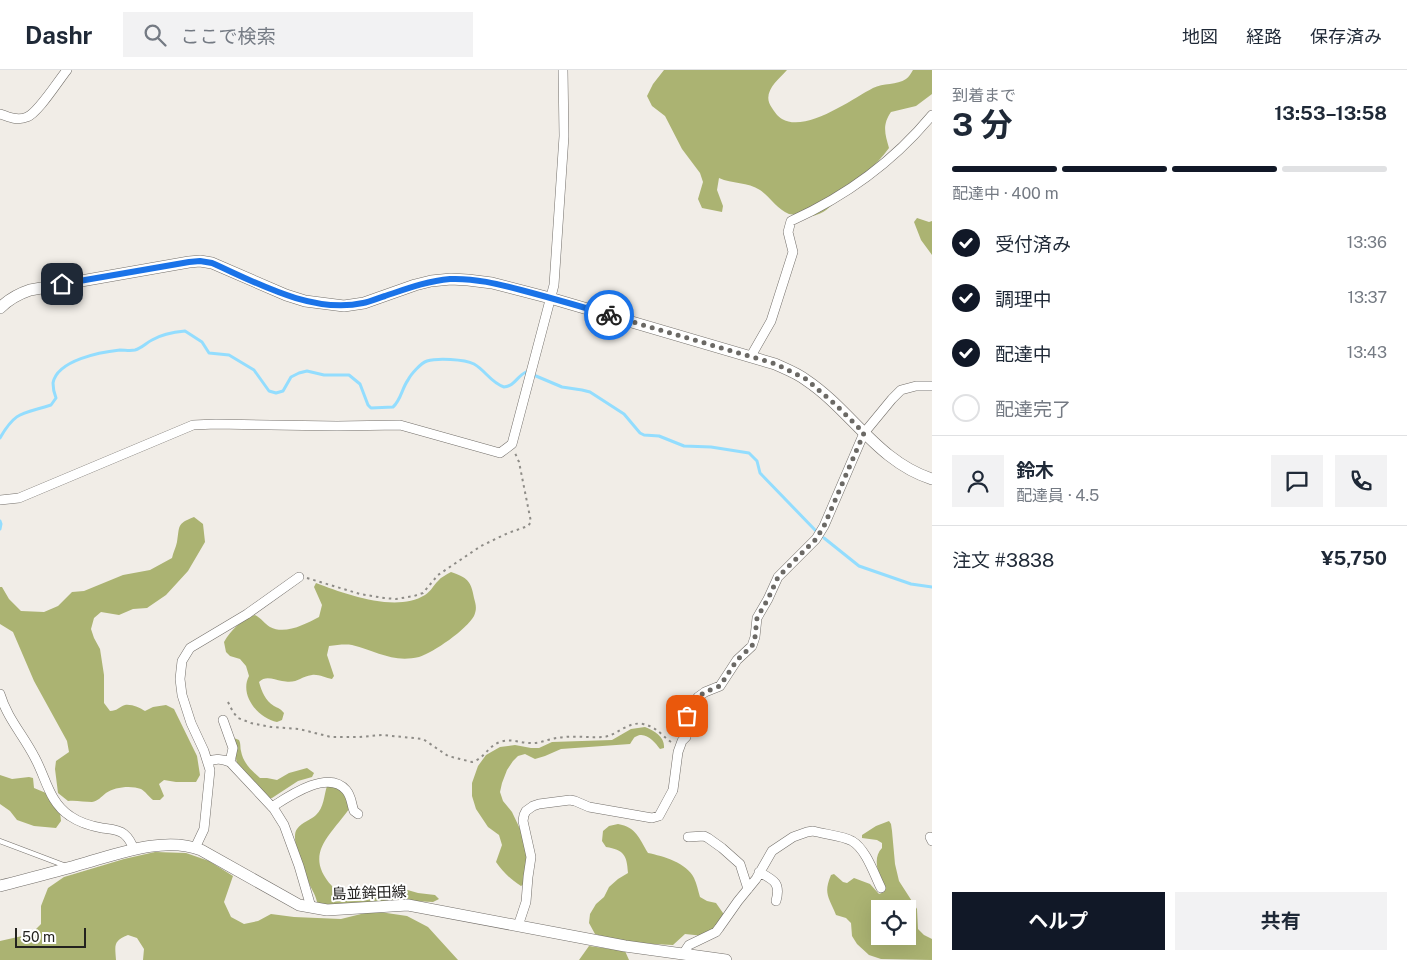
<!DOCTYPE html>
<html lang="ja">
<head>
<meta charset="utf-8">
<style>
	:root { --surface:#fff; --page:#f2f2f3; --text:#1f2937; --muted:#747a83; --line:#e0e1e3; --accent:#111827 }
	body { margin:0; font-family:"Public Sans","Noto Sans JP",sans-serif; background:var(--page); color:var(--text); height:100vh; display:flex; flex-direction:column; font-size:19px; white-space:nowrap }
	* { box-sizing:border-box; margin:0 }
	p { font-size:16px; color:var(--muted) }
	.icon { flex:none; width:28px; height:28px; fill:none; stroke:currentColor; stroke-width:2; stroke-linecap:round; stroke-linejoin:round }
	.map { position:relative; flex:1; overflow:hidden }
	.drawer { display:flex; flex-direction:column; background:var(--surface); width:475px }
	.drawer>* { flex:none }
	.fabs { position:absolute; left:871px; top:830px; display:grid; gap:10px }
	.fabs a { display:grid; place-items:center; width:45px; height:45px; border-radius:0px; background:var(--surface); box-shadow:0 5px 20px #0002; font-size:25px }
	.scale { position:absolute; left:15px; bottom:12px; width:71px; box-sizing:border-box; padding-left:5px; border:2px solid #23221f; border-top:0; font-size:14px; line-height:18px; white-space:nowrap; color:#23221f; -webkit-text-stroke:4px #fff; paint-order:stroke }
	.pin { position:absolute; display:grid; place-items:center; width:42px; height:42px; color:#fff; margin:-21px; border-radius:10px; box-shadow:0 2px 8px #0006 }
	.courier { position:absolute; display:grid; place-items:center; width:50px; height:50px; margin:-25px; border:4px solid #1a73e8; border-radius:50%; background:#fff; color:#222; box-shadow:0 1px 6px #0007 }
	.summary em { font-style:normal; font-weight:700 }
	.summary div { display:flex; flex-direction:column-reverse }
	.summary { display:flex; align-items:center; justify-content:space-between; height:85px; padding:0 20px }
	h1 { font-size:32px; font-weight:700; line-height:38px }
	.bar { display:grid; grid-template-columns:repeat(4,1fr); gap:8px 5px; align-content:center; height:60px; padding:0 20px }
	.bar i { height:6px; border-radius:4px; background:var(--line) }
	.bar .selected { background:var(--accent) }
	.bar p { grid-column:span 4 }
	.line { display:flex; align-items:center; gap:12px; padding:0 20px; border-top:1px solid var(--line) }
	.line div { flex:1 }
	.round { display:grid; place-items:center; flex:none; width:52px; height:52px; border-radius:0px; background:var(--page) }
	ol { padding:0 20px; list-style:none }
	li { display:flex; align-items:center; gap:15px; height:55px }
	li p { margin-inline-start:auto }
	li .icon { padding:5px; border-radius:50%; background:var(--accent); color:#fff; stroke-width:4 }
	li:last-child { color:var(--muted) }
	li i { width:28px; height:28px; border:2px solid var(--line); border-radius:50% }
	.cta { display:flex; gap:10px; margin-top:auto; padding:10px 20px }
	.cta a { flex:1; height:58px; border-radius:0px; background:var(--accent); color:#fff; font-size:20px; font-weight:700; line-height:58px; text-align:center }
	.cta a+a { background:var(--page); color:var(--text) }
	header { display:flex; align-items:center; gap:30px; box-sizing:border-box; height:70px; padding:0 25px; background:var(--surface); border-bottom:1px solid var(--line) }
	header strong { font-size:24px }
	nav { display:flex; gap:28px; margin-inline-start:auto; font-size:18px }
	.search { width:350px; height:45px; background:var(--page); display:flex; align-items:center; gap:12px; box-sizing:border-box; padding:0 18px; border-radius:0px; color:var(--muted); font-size:19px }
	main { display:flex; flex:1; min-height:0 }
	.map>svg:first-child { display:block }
</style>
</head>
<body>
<header>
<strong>Dashr</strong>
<div class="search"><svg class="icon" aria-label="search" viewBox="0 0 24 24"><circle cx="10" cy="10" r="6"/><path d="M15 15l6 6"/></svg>ここで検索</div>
<nav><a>地図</a><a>経路</a><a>保存済み</a></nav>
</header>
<main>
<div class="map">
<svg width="932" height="890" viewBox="0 0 932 890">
	<rect width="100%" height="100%" fill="#f1ede7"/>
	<!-- forest -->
	<path fill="#abb372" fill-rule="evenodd" d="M664 0H787C777 11 761 23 772 38 774 41 778 47 782 49 806 63 852 29 873 18 883 13 897 15 906 9 909 7 911 3 913 0H932V24L916 36 891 42C882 55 885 64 889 78 875 97 857 111 840 127 831 135 828 141 816 145 812 147 794 145 789 144 777 139 770 127 760 120 748 112 732 114 719 108L717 120 723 136 722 142 702 138 698 129 703 112 700 103 682 79 665 46 652 36 647 26 653 14Z
		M917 148 929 152 932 151V185L921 170 914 152Z
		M194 447 203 454 205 472 188 501 166 525 147 538 133 539 119 545 101 542 94 548 91 559 94 568 100 579 104 605V633L110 641C117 641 119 637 125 635 132 634 140 638 145 641L153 637 166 635 174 639 197 686 200 705 196 712H176L164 710 159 714 164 726 160 730H153C149 727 145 721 141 719 131 715 114 717 106 723 101 727 98 731 92 732 84 732 76 730 68 731L58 723 55 699 56 691 69 682 67 671 34 611 13 562 0 554V517H2L9 529 21 541 44 542 58 536 72 522 84 521 123 505 150 500 172 488C173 483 176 477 177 472 180 456 176 454 194 447Z
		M451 502C467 508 471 510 474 528 476 535 477 539 474 546 467 559 433 583 419 587 392 593 377 581 352 575 345 574 337 575 329 576L327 585 334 606 332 609C326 608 318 604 312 605 299 607 298 614 282 611 274 610 266 605 259 612 262 622 265 630 274 636 278 638 281 639 284 643L282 650 277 652C258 648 239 625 249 606L246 596 240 589 230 586 226 582 224 572C231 560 242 549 255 545 261 548 265 554 270 557 285 565 306 554 319 547L322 535 314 517 316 513C345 524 396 543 425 525 431 521 433 516 438 511 441 507 446 505 451 502Z
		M645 657C655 661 665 667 664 678L660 679C655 672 645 660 635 667 634 667 631 673 630 674L561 679 545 686 535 689 525 684 518 686 513 691 507 700 502 713 500 722 503 731 512 742 521 761 528 780 524 814 521 816C510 809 503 802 496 792L502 775 499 765 488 757 476 739 472 726V713L478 696 486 685 500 677 515 675 531 678H539L552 672 612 670 631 659Z
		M234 668 239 670C241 674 240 677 241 681 243 693 252 701 260 708H267L277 710 289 703 307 698 314 703 312 707 298 711 272 728H268L237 693 235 685Z
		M0 705 12 709 29 707 33 708 34 718 46 723 60 742 61 751 56 758 34 756 17 750 10 741 0 734Z
		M335 715 345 724 349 739C330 766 303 784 332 816 339 824 341 828 352 825L404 819 418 823 435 825 439 829 433 832 392 830 368 833 324 836 317 832C315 823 311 819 308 811 303 802 290 767 297 759 302 752 311 750 316 745 324 738 324 725 327 716Z
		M889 751 891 754 892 761 895 794 899 811 917 839 918 859 924 865 932 869V890L881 889 869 885 857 874 852 866 851 853 846 848 836 845C829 827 823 824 831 805L834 804 843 812 847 813 854 808 870 814 879 824 884 822C880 807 871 789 882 778V773L877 770 862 768V765L876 756ZM880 839H908V866H880Z
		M618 754C636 757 639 768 648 783 663 786 687 793 694 808 697 814 698 821 700 827L707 831 716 833 723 843 724 850 718 859 704 866 685 864 673 875C647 874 620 872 595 864L589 853 590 844 596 834 604 827 609 817 618 809 628 803C627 785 624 780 606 777L602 771 603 761 609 756Z
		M155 782 186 783 209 791 233 806 224 832 231 847 244 854 258 851 271 844 294 847 341 849 373 841 407 846 428 857 458 890H143L144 879 137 868 128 865C113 871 115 875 116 890H0V871L31 864 41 854V836L48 818 64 807 124 789Z
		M589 876 625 881 629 890H579Z"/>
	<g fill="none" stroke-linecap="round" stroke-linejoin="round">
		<!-- stream -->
		<path stroke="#93ddfe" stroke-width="3" d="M536 306 562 317 582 320 590 322 624 344 640 363 644 365 659 366 684 376 711 377 749 383 757 391 760 403 816 461
			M0 368C16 340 23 344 51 335L56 328C54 323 53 318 53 313 57 290 101 282 120 280 125 280 130 281 135 280 142 278 146 273 152 270 162 264 174 262 185 261L202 272 209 283 229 285 254 300 269 321 276 323 283 321 291 307 299 303 307 301 324 305H349L360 314 368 335 371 338 393 337C401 330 402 318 408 310 411 304 421 293 427 291 437 288 464 289 474 294 485 300 491 313 504 317 515 316 517 306 526 302
			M0 451 1 454 0 459
			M824 468 859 496 911 514 932 517"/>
		<defs>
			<path id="lane" d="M0 771 66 796"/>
			<path id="street" d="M0 44C8 47 18 51 27 47 38 43 58 11 67 0
				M751 286 771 251 793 182 788 162 791 151C844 127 894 91 932 45
				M0 430 19 428 193 355 216 354 337 356 400 355 500 383 512 374 554 215 564 66 563 0
				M0 624C7 648 24 666 35 688 46 708 49 732 70 746 80 753 91 756 102 758 109 759 118 759 124 764 129 768 132 774 134 780
				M223 650 233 678 230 692
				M208 692C216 688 222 689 230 692L274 739 284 755 299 796 311 837
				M272 737C289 726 328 699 346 720 352 727 351 734 354 741L358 744
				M688 767 704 766 708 768 722 778 740 794 748 819
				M930 767 932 771
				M195 778 204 759 210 700 204 681 191 653 182 625 180 609 182 591 190 578 247 544 299 507
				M759 802C774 810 781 813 776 831
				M518 856 526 832 528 807 531 787 523 751 524 745 526 741 533 736 539 734 570 730 575 731 589 737 652 748 659 746 673 720 678 682 682 671 686 667 687 662V647L688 641 698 627 705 622 720 616 737 590 752 576 755 567 757 548 768 529 778 507 816 469 824 456 864 363 892 329 901 320 916 316H932
				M683 884 689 875 716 862 719 858 738 831 756 809 772 781 793 767 807 762 813 761C823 764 844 766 852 771 866 779 874 804 881 818"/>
			<path id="secondary" d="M0 238C9 229 18 224 30 220L189 192 200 191 212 193 286 225 305 231 344 236 364 233 415 215 431 211 451 209 468 210 492 213 550 228 775 294C786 299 797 303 806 310 851 340 878 392 932 409
				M0 816C26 809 52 803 78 795 115 785 164 765 201 780L299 835 327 840 408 835 625 876 726 890"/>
		</defs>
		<!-- lane casing -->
		<use href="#lane" stroke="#736f6a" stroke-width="5.5"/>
		<!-- street casing -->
		<use href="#street" stroke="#736f6a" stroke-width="10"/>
		<!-- secondary casing -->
		<use href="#secondary" stroke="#736f6a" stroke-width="12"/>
		<!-- path -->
		<path stroke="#8e8c87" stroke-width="2" stroke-dasharray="2.5 4" stroke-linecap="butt" d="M307 508 360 524 384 528 396 529 414 526 423 523 438 505 481 476 508 463 528 456 531 452 519 392 515 383
			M228 632 233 642 238 648 251 653 271 657 299 659 331 667H359L382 665 423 669 448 686 472 692C484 689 488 676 500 672 510 668 520 673 530 673 539 674 548 669 557 668 572 665 588 668 603 667 617 666 627 651 643 654 657 657 661 665 671 672"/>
		<!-- lane -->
		<use href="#lane" stroke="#fff" stroke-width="4.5"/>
		<!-- street -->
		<use href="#street" stroke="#fff" stroke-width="9"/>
		<!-- secondary -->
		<use href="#secondary" stroke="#fff" stroke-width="11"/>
	</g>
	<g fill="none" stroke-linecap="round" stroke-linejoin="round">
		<!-- done -->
		<path stroke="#6b6965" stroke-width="5" stroke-dasharray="0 9" d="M609 245 776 294 806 309 836 335 864 363 824 456 816 469 778 507 768 529 757 548 755 567 752 576 737 590 720 616 705 622 698 627 692 634 687 646"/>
		<!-- route -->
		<path stroke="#1a73e8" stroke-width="6" d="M62 214 189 192 200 191 212 193C257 213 312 244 363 233 370 232 378 228 385 226 406 219 427 211 450 209 475 208 498 214 521 220 551 228 580 236 609 245"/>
	</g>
	<g text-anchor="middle" stroke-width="4" stroke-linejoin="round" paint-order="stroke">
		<!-- street labels -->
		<g font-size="15" fill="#23221f" stroke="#fff">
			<text transform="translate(369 823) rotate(-2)" y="5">島並鉾田線</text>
		</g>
	</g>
</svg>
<div class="fabs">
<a><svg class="icon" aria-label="locate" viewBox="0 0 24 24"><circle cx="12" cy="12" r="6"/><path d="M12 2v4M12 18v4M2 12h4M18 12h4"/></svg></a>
</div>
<div class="scale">50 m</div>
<div class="pin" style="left:687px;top:646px;background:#ea580c"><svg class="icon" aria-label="bag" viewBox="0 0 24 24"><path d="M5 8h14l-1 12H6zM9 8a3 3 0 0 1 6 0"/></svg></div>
<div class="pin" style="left:62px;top:214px;background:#1f2937"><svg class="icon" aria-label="home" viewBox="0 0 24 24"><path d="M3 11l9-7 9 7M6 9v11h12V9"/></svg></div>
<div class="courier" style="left:609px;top:245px"><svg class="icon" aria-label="bike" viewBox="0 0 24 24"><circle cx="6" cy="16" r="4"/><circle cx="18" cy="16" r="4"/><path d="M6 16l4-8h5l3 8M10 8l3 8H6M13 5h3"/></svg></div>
</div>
<section class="drawer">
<div class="summary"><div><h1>3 分</h1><p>到着まで</p></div><em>13:53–13:58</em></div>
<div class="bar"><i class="selected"></i><i class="selected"></i><i class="selected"></i><i></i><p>配達中 · 400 m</p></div>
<ol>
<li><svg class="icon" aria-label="check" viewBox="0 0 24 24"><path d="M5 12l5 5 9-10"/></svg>受付済み<p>13:36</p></li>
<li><svg class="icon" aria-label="check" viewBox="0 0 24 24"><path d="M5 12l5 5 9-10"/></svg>調理中<p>13:37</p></li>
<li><svg class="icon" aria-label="check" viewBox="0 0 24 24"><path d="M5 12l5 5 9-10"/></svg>配達中<p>13:43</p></li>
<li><i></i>配達完了</li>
</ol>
<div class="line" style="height:90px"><a class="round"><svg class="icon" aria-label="person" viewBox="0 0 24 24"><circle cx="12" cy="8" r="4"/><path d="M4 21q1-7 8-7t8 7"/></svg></a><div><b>鈴木</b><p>配達員 · 4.5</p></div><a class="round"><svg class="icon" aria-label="chat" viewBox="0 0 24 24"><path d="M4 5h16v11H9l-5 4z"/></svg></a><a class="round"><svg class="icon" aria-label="phone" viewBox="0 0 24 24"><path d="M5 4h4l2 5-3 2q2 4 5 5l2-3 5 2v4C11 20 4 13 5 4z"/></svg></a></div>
<div class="line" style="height:65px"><div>注文 #3838</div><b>¥5,750</b></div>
<div class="cta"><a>ヘルプ</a><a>共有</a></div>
</section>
</main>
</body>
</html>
